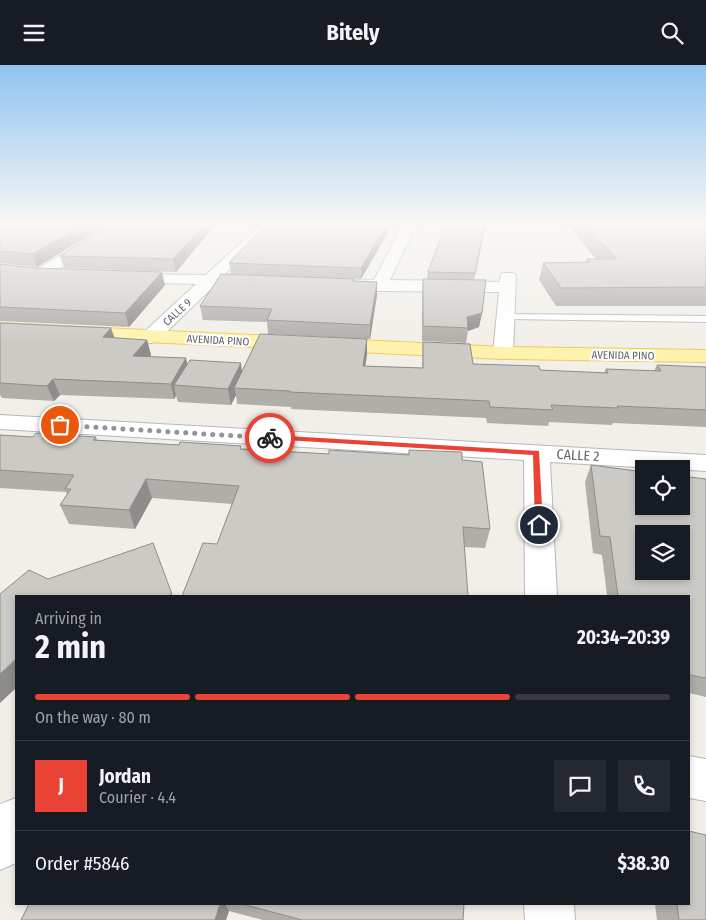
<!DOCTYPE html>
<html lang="en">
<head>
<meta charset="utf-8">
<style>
	:root { --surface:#171b24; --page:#242831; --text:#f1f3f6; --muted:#9ea1a6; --line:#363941; --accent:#ea4335 }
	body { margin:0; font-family:"Fira Sans Condensed",sans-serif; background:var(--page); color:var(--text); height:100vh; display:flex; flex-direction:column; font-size:19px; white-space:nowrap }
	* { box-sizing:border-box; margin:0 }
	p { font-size:16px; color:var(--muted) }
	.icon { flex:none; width:28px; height:28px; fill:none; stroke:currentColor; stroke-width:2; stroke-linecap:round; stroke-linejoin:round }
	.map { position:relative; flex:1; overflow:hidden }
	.side { position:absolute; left:15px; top:530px; width:675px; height:310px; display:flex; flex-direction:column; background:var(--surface); border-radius:0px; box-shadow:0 2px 8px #0003 }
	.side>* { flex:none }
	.fabs { position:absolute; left:635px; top:395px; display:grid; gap:10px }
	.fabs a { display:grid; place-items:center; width:55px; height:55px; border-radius:0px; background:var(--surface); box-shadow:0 2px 8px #0003; font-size:25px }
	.pin { position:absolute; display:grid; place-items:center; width:42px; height:42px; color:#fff; margin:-21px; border:2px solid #fff; border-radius:50%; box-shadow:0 1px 5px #0007 }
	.courier { position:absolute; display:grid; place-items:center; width:50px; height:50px; margin:-25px; border:4px solid #ea4335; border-radius:50%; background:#fff; color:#222; box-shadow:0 1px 6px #0007 }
	.head em { font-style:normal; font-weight:700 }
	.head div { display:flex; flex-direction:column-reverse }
	.head { display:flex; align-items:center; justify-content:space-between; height:85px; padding:0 20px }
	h1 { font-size:32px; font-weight:700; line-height:38px }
	.bar { display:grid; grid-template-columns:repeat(4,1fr); gap:8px 5px; align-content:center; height:60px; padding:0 20px }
	.bar i { height:6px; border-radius:4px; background:var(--line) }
	.bar .active { background:var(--accent) }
	.bar p { grid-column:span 4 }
	.line { display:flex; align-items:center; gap:12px; padding:0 20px; border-top:1px solid var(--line) }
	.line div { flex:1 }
	.round { display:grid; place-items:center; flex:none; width:52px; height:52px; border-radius:0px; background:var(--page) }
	header { display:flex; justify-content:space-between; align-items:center; height:65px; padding:0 20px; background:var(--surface); font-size:22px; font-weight:700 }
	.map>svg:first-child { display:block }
</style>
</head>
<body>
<header><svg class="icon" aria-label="menu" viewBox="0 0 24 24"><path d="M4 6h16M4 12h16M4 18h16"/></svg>Bitely<svg class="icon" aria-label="search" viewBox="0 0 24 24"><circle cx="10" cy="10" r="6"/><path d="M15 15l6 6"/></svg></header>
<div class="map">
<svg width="706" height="855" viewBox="0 0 706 855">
	<rect width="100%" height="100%" fill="#f1efe8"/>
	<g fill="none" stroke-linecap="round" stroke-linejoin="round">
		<defs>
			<path id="service" d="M505 249 706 251V257L501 254 499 252Z"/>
			<path id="minor" d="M113 159H129L46 212H34L32 209 34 206Z
				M261 159H276L224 210 262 213 264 216 262 219 215 220 157 276 150 278 143 276 140 272 143 268 196 219 126 217 120 215 118 212 120 209 206 210Z
				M403 159H417L390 215 499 217 502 208H514L516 211 513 288 510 292 503 294 496 292 493 288 499 227 379 226 333 222 331 219 333 216 374 215Z
				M0 350 706 390V406L550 397 557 531H525L524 395 0 364Z
				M689 691 706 694V736L689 733Z
				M16 733V798L0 805V739Z
				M524 839H574L575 855H525Z"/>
			<path id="primary" d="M0 258 503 282 706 285V297L503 294 0 270Z"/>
		</defs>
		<!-- service casing -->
		<use href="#service" stroke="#b5b8bc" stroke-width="2"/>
		<!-- minor casing -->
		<use href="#minor" stroke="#b5b8bc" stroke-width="2"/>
		<!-- primary casing -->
		<use href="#primary" stroke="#f2c960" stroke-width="2"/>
		<!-- service -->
		<use href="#service" fill="#fff" fill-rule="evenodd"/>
		<!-- minor -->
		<use href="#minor" fill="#fff" fill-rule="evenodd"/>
		<!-- primary -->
		<use href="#primary" fill="#fff2af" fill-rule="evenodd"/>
	</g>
	<!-- wall -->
	<path fill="#afaea9" d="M0 159H109L37 202 0 198Z
		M111 159H216L176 207 64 203 60 191Z
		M486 159 474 215 482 248 479 262 468 266 466 278 422 276V228L423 214H427L428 207Z
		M566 159H706V241H556L539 215 543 198 586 197 587 194H596Z
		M387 169 361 214 231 209 229 198Z
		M0 199 165 220 129 262 0 256Z
		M354 214V217H377V230L370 274 268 269 267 257 203 255 200 241Z
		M0 258 111 263 114 273 147 275 151 290 149 292 186 293 187 300 242 307 367 274V289L365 301 422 303 423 277 473 299 540 305 604 308 606 304 654 306 657 300 706 302V362L613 358 612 360 549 357 548 361 487 358 486 353 291 344V342L237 339 236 330 231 340 178 337 176 331 174 334 60 330 54 336 2 333 0 330Z
		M0 370 33 372H96L97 375 329 389 462 395 490 464 485 483 464 482 217 479 232 439 152 433 135 464 69 459 60 440 67 429 66 427 0 423Z
		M591 400 706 414V632L689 628V531H605L607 530 602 490 593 488 585 417Z
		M29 839H464L463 855H263L229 846 226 855H21Z
		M655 839H689L706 855H657Z"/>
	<!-- shaded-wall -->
	<path fill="#8f8d8a" d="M86 159H109L37 202 32 189Z
		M205 159H216L176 207 173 194Z
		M387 159H388L387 169 361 214V203Z
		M485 159H486L474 215 475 208Z
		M162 207 165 220 129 262 125 248Z
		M377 217V230L370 274V260Z
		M482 248 479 262 468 266V263L467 252Z
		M111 263 116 277 103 272Z
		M367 274V289L363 317V301Z
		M147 275 151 290 138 306 133 291Z
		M186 293 189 308 174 320 176 331 174 334 171 319Z
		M241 298 243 314 234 323 236 330 231 340 228 324Z
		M53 314 60 330 54 336 47 321Z
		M146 414 152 433 135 464 129 445Z
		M16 594V623L0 638V609Z
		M220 839H225L229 846 226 855H215Z"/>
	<!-- building -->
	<path fill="#cccac5" stroke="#8f8d8a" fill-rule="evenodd" d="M0 159H86L32 189 0 186Z
		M111 159H205L173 194 60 191Z
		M268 159H387L361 203 229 198 234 192Z
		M446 159H485L475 208 428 207Z
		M583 159H706V222L561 223 543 198 590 197 587 194H617Z
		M0 199 35 203 162 207 125 248 0 242Z
		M221 209 354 214 352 216 377 217 370 260 267 255 272 244 200 241Z
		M423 214 486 215 482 248 467 252 468 263 423 261Z
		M0 258 111 263 103 272 147 275 133 291 186 293 171 319 53 314 47 321 0 318Z
		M260 269 367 274 363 301 423 303V277L470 279 473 299 539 301 540 305 608 308 606 304 661 306 657 300 706 302V345L617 341 618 343 551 340 553 345 490 342 489 336 290 327V326L234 323Z
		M190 295 241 298 228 324 174 320Z
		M36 368 96 372 93 375 179 380 180 377 241 381 240 384 329 389V385L409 390V385L462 387V395L482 397 490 464 463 462 468 531H182L203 478 217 479 239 421 146 414 129 445 60 440 71 424H65L74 410 0 405V370L33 372Z
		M591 400 644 407V441H681V411L706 414V613L689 610V531H618L610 472 600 471ZM644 469H681V506H644Z
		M153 478 172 529 167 531H16V594L0 609V529L29 505 48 514Z
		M689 766 706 770V855H679L677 839H689Z
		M29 839H220L215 855H21Z
		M242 839H464L463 855H302Z"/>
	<!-- sky -->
	<linearGradient id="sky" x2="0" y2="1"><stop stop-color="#8fc3f1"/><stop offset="0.57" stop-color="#f9f8f5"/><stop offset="1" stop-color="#f9f8f5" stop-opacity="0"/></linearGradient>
	<rect width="706" height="279" fill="url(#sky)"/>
	<!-- route -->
	<path fill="#ea4335" d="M270 370 539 386 543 460 539 463 535 460 533 390 268 374V371Z"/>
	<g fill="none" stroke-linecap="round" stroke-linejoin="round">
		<!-- done -->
		<path stroke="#929495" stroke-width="5" stroke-dasharray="0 9" d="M60 360 270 373"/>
	</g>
	<g text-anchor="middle" stroke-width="4" stroke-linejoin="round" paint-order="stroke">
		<!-- far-street labels -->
		<g font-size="11" fill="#5f6368" stroke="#fff">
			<text transform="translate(177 247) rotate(-43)" y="4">CALLE 9</text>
			<text transform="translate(218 275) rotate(3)" y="4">AVENIDA PINO</text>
			<text transform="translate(623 290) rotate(1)" y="4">AVENIDA PINO</text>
		</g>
		<!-- street labels -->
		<g font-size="14" fill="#5f6368" stroke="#fff">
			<text transform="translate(578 390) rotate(3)" y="5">CALLE 2</text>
		</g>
	</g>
</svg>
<div class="fabs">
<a><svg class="icon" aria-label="locate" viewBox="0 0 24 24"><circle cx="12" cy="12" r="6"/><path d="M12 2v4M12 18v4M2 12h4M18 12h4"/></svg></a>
<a><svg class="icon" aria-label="layers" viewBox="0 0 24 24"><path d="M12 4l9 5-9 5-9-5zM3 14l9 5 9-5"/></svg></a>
</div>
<div class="pin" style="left:60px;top:360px;background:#ea580c"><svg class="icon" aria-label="bag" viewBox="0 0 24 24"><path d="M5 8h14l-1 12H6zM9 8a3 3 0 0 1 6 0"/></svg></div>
<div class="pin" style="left:539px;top:460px;background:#1f2937"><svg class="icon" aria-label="home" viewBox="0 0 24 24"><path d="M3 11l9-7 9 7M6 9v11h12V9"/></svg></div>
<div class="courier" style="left:270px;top:373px"><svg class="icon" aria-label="bike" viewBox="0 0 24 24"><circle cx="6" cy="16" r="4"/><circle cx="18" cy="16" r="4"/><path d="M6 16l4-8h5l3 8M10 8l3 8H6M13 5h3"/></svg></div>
<section class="side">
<div class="head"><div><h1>2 min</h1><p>Arriving in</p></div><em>20:34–20:39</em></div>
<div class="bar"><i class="active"></i><i class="active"></i><i class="active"></i><i></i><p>On the way · 80 m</p></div>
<div class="line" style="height:90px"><b class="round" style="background:var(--accent);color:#fff">J</b><div><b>Jordan</b><p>Courier · 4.4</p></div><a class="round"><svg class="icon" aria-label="chat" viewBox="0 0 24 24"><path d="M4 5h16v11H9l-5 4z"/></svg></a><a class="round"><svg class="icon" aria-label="phone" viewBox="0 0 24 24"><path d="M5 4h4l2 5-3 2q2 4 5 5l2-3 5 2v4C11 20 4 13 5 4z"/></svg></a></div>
<div class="line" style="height:65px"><div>Order #5846</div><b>$38.30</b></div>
</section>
</div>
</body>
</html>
